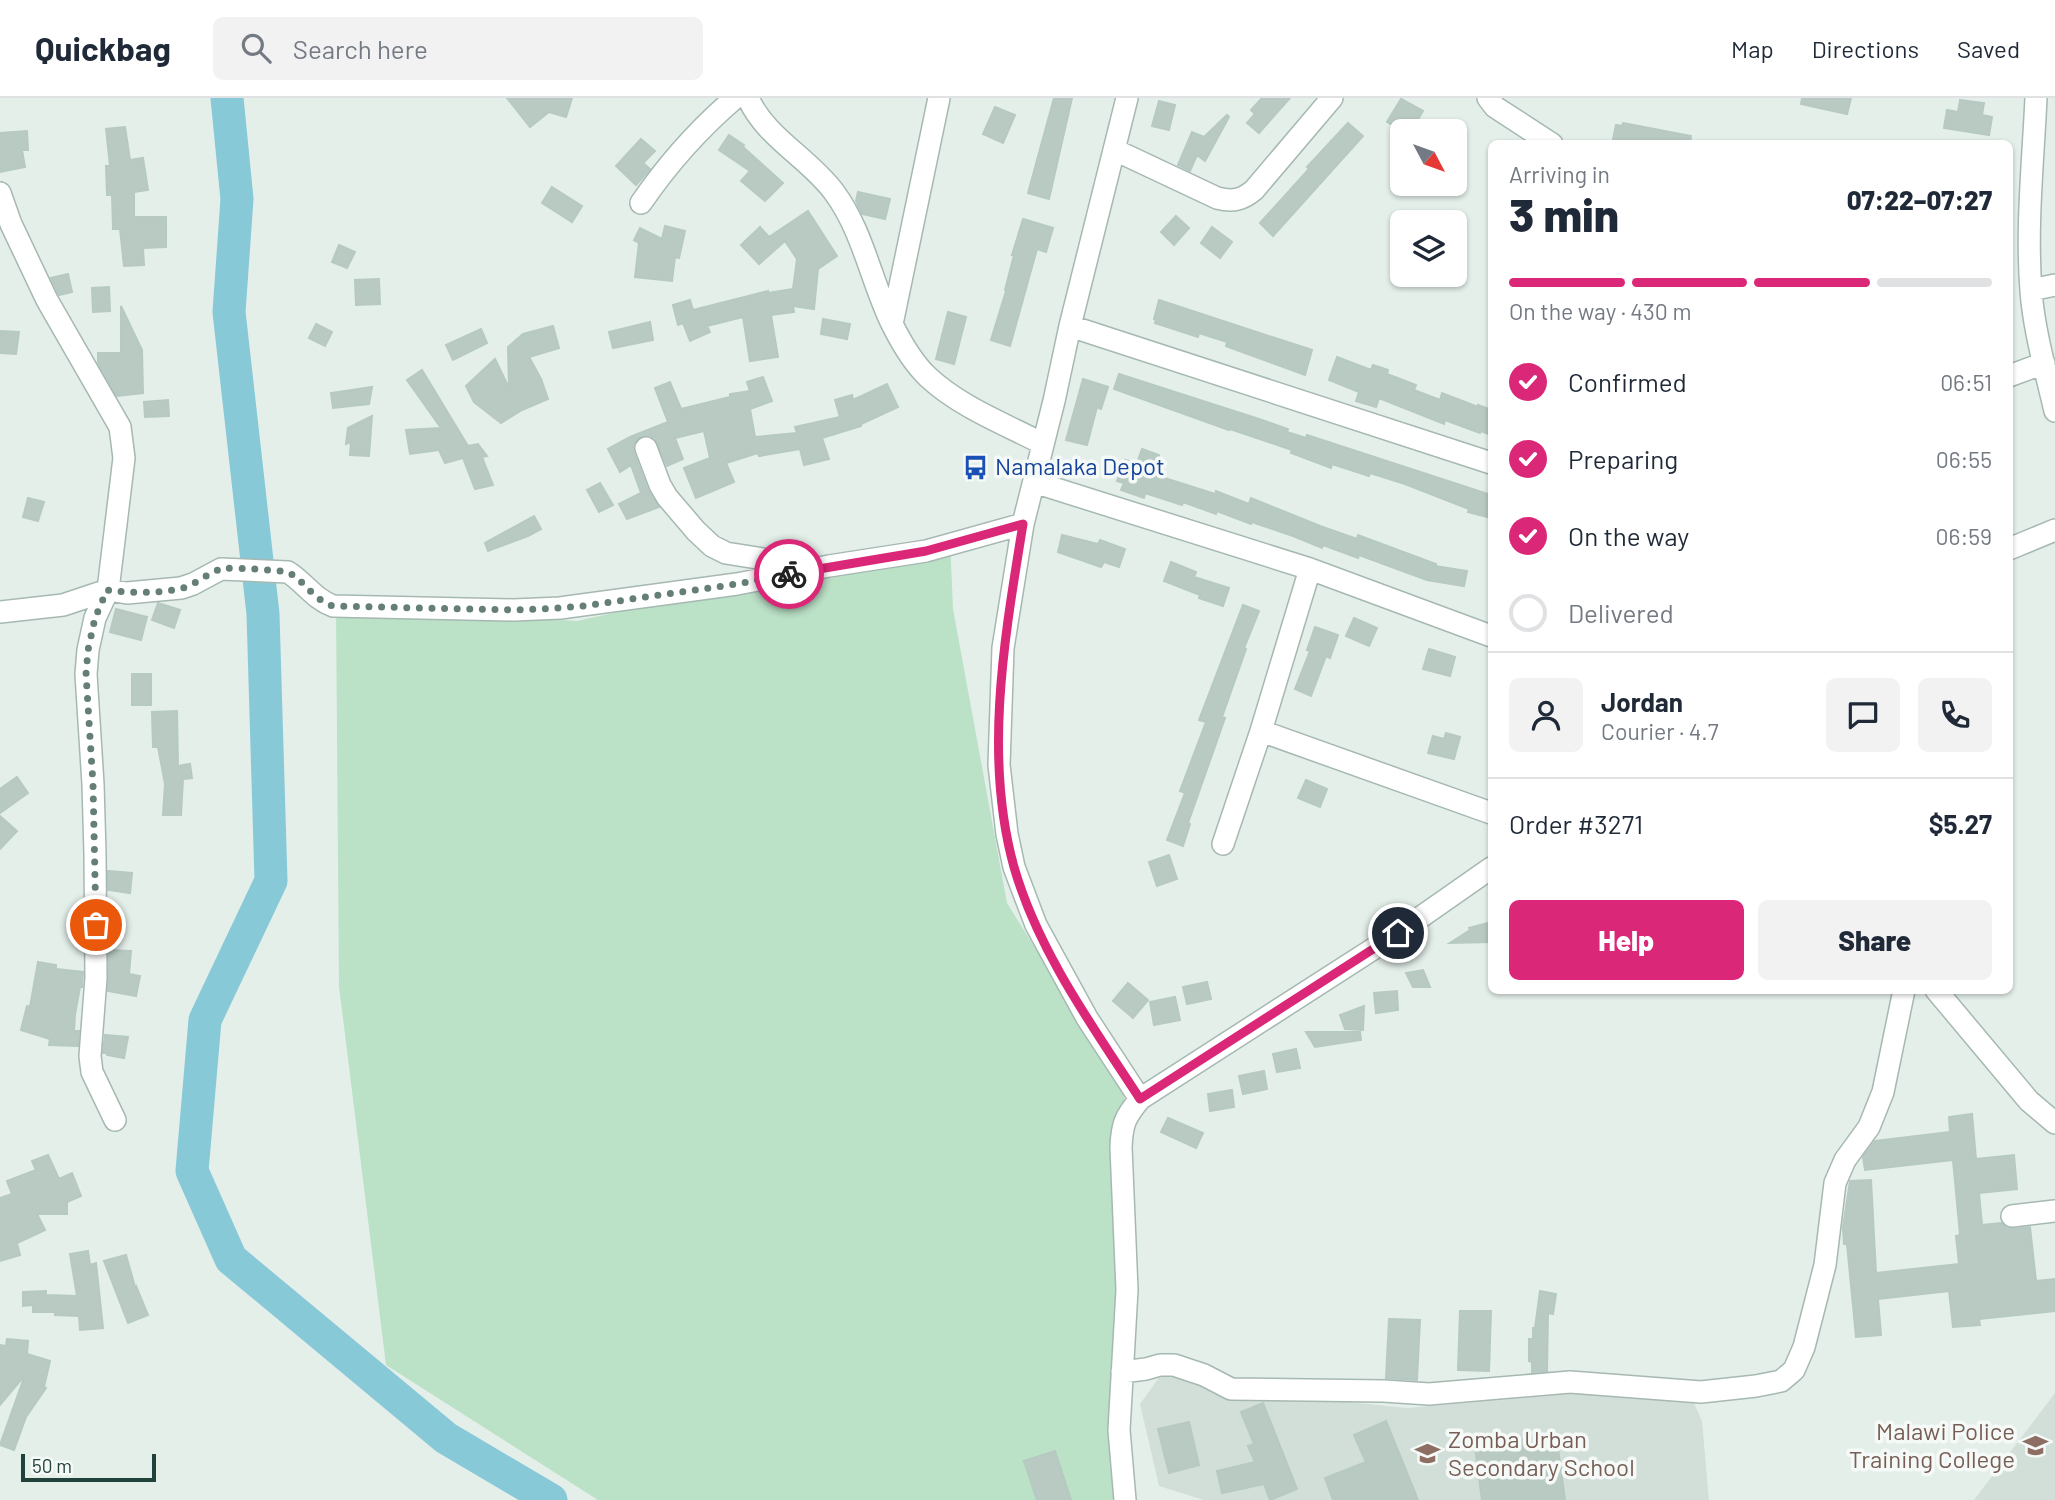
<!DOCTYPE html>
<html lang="en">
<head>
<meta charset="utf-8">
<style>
	:root { --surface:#fff; --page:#f2f2f3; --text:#1f2937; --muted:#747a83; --line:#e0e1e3; --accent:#db2777 }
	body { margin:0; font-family:Barlow,sans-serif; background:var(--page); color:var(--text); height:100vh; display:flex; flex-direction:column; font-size:26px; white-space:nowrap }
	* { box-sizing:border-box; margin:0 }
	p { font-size:23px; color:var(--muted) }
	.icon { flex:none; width:38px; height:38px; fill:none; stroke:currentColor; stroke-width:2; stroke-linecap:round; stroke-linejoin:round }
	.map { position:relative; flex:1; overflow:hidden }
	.sheet { position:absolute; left:1488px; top:42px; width:525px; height:854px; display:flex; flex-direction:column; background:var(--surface); border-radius:10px; box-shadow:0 2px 5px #0004 }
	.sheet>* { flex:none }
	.needle { width:46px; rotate:131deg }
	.tools { position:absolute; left:1390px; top:21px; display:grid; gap:14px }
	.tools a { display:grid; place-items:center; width:77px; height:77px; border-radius:10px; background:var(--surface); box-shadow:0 2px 5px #0004; font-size:35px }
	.scale { position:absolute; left:21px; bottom:18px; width:135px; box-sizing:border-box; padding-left:7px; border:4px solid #21423a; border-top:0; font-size:19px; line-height:24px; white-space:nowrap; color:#21423a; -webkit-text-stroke:5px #f5faf8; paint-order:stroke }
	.pin { position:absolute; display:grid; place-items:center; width:60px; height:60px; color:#fff; margin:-30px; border:4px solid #fff; border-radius:50%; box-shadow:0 2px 7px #0007 }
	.courier { position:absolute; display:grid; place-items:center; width:70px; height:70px; margin:-35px; border:5px solid #db2777; border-radius:50%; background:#fff; color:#222; box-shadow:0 2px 9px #0007 }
	.overview em { font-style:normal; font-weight:800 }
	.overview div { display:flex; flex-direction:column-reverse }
	.overview { display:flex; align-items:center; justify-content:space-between; height:119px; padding:0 21px }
	h1 { font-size:46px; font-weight:800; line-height:52px }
	.bar { display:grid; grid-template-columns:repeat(4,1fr); gap:10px 7px; align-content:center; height:84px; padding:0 21px }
	.bar i { height:9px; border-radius:5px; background:var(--line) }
	.bar .on { background:var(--accent) }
	.bar p { grid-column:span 4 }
	.line { display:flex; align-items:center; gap:18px; padding:0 21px; border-top:2px solid var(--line) }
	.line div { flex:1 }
	.round { display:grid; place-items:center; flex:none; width:74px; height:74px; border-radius:10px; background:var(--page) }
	ol { padding:0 21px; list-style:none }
	li { display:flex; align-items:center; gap:21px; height:77px }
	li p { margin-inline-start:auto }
	li .icon { padding:7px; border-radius:50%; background:var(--accent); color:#fff; stroke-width:4 }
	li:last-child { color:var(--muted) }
	li i { width:38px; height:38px; border:4px solid var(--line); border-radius:50% }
	.button { display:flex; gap:14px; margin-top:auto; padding:14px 21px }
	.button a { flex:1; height:80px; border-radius:10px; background:var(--accent); color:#fff; font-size:28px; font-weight:800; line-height:80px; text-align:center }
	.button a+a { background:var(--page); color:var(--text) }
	header { display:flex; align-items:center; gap:42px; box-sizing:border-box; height:98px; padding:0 35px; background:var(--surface); border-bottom:2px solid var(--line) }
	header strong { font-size:33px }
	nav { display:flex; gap:38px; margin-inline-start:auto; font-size:24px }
	.search { width:490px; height:63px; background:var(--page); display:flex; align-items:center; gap:18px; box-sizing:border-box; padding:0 24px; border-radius:10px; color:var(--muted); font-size:26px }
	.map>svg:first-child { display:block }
</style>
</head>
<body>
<header>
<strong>Quickbag</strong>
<div class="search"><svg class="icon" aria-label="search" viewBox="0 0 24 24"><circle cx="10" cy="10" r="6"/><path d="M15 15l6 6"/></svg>Search here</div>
<nav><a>Map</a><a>Directions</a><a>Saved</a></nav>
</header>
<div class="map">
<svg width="2055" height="1402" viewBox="0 0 2055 1402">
	<rect width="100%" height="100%" fill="#e4efea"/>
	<!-- built -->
	<path fill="#d2dfd9" d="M1163 1274 1269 1296 1407 1310 1580 1295 1694 1305 1702 1323 1709 1402H1204L1159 1388 1140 1306Z
		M2055 1295V1402H1974Z"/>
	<!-- green -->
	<path fill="#bbe1c7" d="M950 440 953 511 1007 805 1124 993 1125 1402H598L386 1267 339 888 336 508 577 523Z"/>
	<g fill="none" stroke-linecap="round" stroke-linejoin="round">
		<!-- river -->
		<path stroke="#88c9d8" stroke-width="33" d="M227 0 237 101 229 214 263 516 271 783 205 922 192 1073 231 1161 446 1340 551 1402"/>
	</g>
	<!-- building -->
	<path fill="#b9cac3" stroke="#b6c9c2" stroke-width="2" d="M507 0H572L566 19 549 14 530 29Z
		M1054 0H1072L1049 101 1028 95Z
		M1262 0H1290L1259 35 1247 25 1255 16 1251 12Z
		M1802 0H1851L1847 16 1801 6Z
		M1401 1 1423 13 1411 33H1403L1387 24Z
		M1960 2 1984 5 1982 17 1992 19 1989 37 1944 30 1947 12 1958 14Z
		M1159 3 1175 7 1169 32 1152 28Z
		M995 9 1015 17 1003 45 983 36Z
		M1227 17 1229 19 1205 63 1197 57 1190 73 1178 67 1192 34 1204 39Z
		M1348 25 1363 38 1273 138 1260 125 1309 71 1307 69Z
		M1623 25 1691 38 1690 46H1612L1616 27 1622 28Z
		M125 29 130 62 143 60 148 92 134 94V119H166V149L143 150 144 167 124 168 120 131H113L112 97H107L106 68H110L106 31Z
		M27 33 28 52H22L25 69 0 74V35Z
		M729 37 744 47 743 49 783 85 765 103 741 83 750 73 719 52Z
		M641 41 655 53 643 65 650 71 636 87 616 68Z
		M552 89 582 108 572 124 542 105Z
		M858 94 890 101 885 121 862 116 856 103Z
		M808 113 837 158 818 171 814 211 793 208 794 214 771 217 778 259 750 263 743 219 707 228 710 234 690 243 683 225 678 227 673 207 690 202 693 212 768 193V195L793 191 797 161 785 143 759 166 741 147 760 129 769 139Z
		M1176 118 1189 130 1174 147 1161 134Z
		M1023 121 1053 130 1046 154 1037 151 1010 248 991 242 1006 193 1005 192 1014 157H1012Z
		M665 128 685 133 679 160 675 159 672 183 635 179 639 145 634 142 640 130 662 141Z
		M1212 129 1232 144 1220 160 1201 145Z
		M339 147 355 154 347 170 332 164Z
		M68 176 72 194 59 197 51 180Z
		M379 181 380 206 356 207 355 182Z
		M109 189 110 213 93 214 92 190Z
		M1159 202 1312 252 1305 277 1226 248 1227 244 1199 235 1198 239 1155 225 1156 222 1154 221Z
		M121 208 142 252 143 295 117 298 98 265V255H121Z
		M948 214 966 219 954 266 936 261Z
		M823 221 850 226 847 241 821 236Z
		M650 224 653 242 613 250 609 234Z
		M316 226 332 234 325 248 309 240Z
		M553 228 559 250 529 259 541 281 548 301 522 312 501 325 474 304 466 288 495 261 509 290 508 249 523 236Z
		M481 231 487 245 453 262 446 247Z
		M0 233 19 234 16 256 0 255Z
		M1337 259 1371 272 1373 267 1388 272 1387 276 1416 287 1414 292 1440 302 1442 295 1478 309V307L1491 312V337L1481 333 1480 335 1445 322 1444 326 1379 300 1376 309 1356 303 1359 294 1329 282Z
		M422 272 468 348 478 346 487 358 482 359 493 387 475 391 463 360 445 365 439 352 410 356 406 332 441 330 407 282Z
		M1119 276 1262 322 1288 331 1287 334 1306 340 1307 337 1491 397V420L1468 414 1469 411 1405 386 1370 375 1369 378 1332 366 1331 370 1291 355 1292 352 1230 331 1229 332 1114 291Z
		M763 279 772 303 750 311 755 339 797 335 795 329 840 319 835 302 852 297 853 302 887 286 898 309 861 326V328L822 340 829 361 804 367 800 351 759 358 758 355 726 365 734 384 696 400 684 370 710 360 704 333 675 340 683 361 667 368 655 340 649 337 641 338 633 347 634 355 648 392 659 409 627 421 619 406 641 395 631 367 620 374 608 351 630 339 668 324 655 290 670 284 681 311 730 299V296L750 293 747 284Z
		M1083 281 1108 289 1101 311 1097 309 1087 347 1066 342Z
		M372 289 369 306 333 310 331 295Z
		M168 302 169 318 145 319 144 304Z
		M372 318 369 358 350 357 351 344 346 346 348 330Z
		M1142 351 1159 357 1152 376 1215 396 1216 393 1249 406 1251 400 1320 428 1357 441 1358 437 1436 466 1435 468 1467 473 1464 488 1427 482 1359 457 1358 460 1323 447 1322 450 1293 438 1252 424 1251 426 1217 413 1216 416 1183 404 1182 407 1145 395 1144 400 1121 392 1124 385 1117 383 1125 362 1137 365Z
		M600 385 613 407 599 414 587 392Z
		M28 400 44 404 38 423 23 419Z
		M534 418 541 431 528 438 488 453 485 445Z
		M1062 437 1098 446 1100 442 1125 451 1119 469 1104 464 1101 469 1058 454Z
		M1171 464 1196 474 1194 479 1229 490 1223 508 1199 500 1200 497 1164 483Z
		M158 505 180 512 174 530 152 522Z
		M1243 507 1259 513 1244 550 1246 551 1222 619 1225 620 1188 725 1190 726 1183 748 1167 742 1185 695 1180 693 1206 624 1199 622Z
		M116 511 147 519 141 542 110 534Z
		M1354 520 1377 530 1369 548 1346 538Z
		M1315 529 1338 537 1330 560 1326 558 1311 598 1295 591 1310 553 1307 552Z
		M1429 551 1455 559 1450 578 1423 571Z
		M132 576H151V607H132Z
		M177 613 178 668 190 666 192 680 183 681 181 717H163L165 686 158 649H153L152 614Z
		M1446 635 1460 639 1454 661 1428 655 1433 638 1444 641Z
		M17 679 28 695 0 715V691Z
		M1306 682 1327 691 1320 709 1298 700Z
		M0 718 17 733 0 751Z
		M1169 757 1177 781 1157 788 1149 764Z
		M108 773 132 775 130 795 108 792Z
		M1488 825 1491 844 1450 845 1470 832 1469 830Z
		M109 852 131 853 129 876 140 878 136 898 108 893Z
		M38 864 56 867V871L83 874 82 889H80L75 916 74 933H79L78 948 49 947 50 941 21 932 27 908 30 909Z
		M1423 872 1430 889H1413L1406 875Z
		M1207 884 1211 901 1187 906 1183 889Z
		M1128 885 1148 902 1133 920 1113 903Z
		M1397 893 1398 912 1376 915 1374 895Z
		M1175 899 1180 922 1154 927 1150 904Z
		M1364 908 1363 932 1345 931 1340 917Z
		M1306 934H1360L1361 942 1315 949Z
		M105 937 128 939 124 960 107 957V955H103Z
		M1296 951 1300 970 1277 974 1273 956Z
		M1264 973 1267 991 1243 996 1239 978Z
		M1232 992 1234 1009 1210 1013 1208 996Z
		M1972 1016 1976 1061 2014 1057 2017 1091 1979 1095 1982 1127 2001 1125 2006 1130 2013 1131 2030 1129 2036 1183 2055 1181V1213L1979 1221 1980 1227 1953 1229 1949 1193 1878 1201 1881 1237 1856 1239 1847 1146H1844L1843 1129 1850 1083 1871 1082 1876 1175 1959 1166 1956 1138 1960 1137 1953 1062 1865 1072 1863 1059 1875 1043 1950 1034 1949 1019Z
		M1168 1020 1203 1035 1196 1050 1161 1034Z
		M48 1057 59 1081 72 1075 81 1098 67 1104V1116H37L45 1132 17 1145 20 1157 0 1163V1100L12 1096 7 1083 36 1072 32 1063Z
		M88 1153 90 1167 96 1165 103 1230 80 1232 79 1218 55 1217V1214H33V1207L23 1208V1194L46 1193V1197L77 1198 70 1156Z
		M126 1157 135 1189 136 1188 148 1217 128 1225 104 1163Z
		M1540 1193 1556 1196 1553 1216 1548 1215 1547 1273 1532 1274V1264L1529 1263V1241H1533V1230H1535Z
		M1460 1213H1491L1489 1273 1458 1272Z
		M1389 1221 1420 1222 1417 1282 1386 1280Z
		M7 1241 28 1243 27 1256 50 1263 44 1289 46 1290 26 1319 14 1352 0 1347 25 1277 0 1307V1247L6 1248Z
		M1263 1305 1297 1391 1270 1402 1264 1386 1222 1395 1217 1373 1255 1364 1248 1348 1254 1346 1241 1314Z
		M1386 1323 1418 1402H1333L1325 1380 1366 1364 1354 1337Z
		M1189 1324 1199 1367 1169 1375 1158 1331Z
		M1556 1336 1565 1402H1482L1475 1349Z
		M1055 1353 1071 1402H1037L1024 1363Z"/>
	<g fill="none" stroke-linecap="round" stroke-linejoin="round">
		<defs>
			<path id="minor" d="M748 0C766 40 809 60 834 94 863 133 871 183 892 226 901 244 913 265 928 279 960 309 1005 326 1043 346
				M1127 0 1070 228 1054 303 1023 426 1003 550 999 667 1007 736 1014 769 1036 827 1087 920 1140 1001
				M1488 0 1495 9 1552 46
				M2036 0C2033 64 2026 129 2031 193 2034 233 2046 274 2055 313
				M1115 52 1217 100C1233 104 1242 102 1254 92L1332 0
				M0 95 11 126 47 202 120 329 124 360 108 492 95 520 88 552 86 576 93 686 95 756 96 880 90 958 92 974 115 1022
				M641 105C667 67 700 30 735 0
				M2031 192 2055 187
				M892 226 939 0
				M1070 228 1491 365
				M2009 278 2044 265
				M646 350 660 387 667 399 696 433 712 448 726 455 763 461 801 472
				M1034 384 1310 471 1491 538
				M2009 451 2055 432
				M0 514 63 507 108 492 127 495 181 490 193 486 221 471 288 474C305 485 314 501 333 508L514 512 560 510 737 486 829 468 926 453 1023 426
				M1261 633 1491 715
				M1223 746 1261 633 1310 471
				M1936 892 2029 1003 2055 1025
				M2012 1118 2055 1113
				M1122 1274 1146 1271 1160 1267H1174L1204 1277 1231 1291 1384 1293 1429 1296 1570 1284 1701 1294 1756 1288 1781 1283 1794 1272 1804 1249 1825 1167 1835 1085 1845 1062 1869 1029 1883 994 1904 892
				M1125 1402 1119 1332 1127 1192 1121 1049C1122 1026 1125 1019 1140 1001L1398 835 1491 770"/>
		</defs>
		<!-- minor casing -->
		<use href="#minor" stroke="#a6b8b2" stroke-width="24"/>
		<!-- minor -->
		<use href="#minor" stroke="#fff" stroke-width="21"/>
	</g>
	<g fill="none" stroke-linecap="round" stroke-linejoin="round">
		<!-- done -->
		<path stroke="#657f78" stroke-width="7" stroke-dasharray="0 12.6" d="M96 827 93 686 86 576 88 552 95 520 107 492C131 495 159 496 183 490 197 486 209 474 221 471 228 469 278 472 286 474 302 478 311 501 333 508L514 512 560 510 583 508 737 486 789 476"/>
		<!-- route -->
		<path stroke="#db2777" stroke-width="9" d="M789 476 926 453 1023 426C1005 537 983 658 1014 769 1038 853 1093 929 1140 1001L1398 835"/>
	</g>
	<!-- icons -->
	<defs>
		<symbol id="bus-bare" viewBox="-9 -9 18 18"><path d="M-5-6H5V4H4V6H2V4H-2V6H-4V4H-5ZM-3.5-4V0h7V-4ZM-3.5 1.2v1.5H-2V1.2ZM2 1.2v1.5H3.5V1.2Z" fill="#1a4fb4" stroke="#f5faf8" stroke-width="2.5" paint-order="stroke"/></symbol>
		<symbol id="university-bare" viewBox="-9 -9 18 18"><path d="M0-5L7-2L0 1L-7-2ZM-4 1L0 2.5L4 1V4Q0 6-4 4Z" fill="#8d6e63" stroke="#f5faf8" stroke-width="2.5" paint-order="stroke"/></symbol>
		<symbol id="school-bare" viewBox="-9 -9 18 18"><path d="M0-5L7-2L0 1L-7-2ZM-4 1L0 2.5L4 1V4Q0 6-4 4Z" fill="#8d6e63" stroke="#f5faf8" stroke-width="2.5" paint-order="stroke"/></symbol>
	</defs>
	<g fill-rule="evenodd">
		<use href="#bus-bare" x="958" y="352" width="35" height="35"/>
		<use href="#university-bare" x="2018" y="1330" width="35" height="35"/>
		<use href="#school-bare" x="1410" y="1338" width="35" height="35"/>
	</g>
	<g text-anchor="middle" stroke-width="7" stroke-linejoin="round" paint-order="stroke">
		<!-- transit labels -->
		<g font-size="24" fill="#164399" stroke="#f5faf8" text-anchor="start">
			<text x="995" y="377">Namalaka Depot</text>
		</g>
		<!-- education labels -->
		<g font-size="24" fill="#785e54" stroke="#f5faf8" text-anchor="end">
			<text x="2015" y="1342">Malawi Police<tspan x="2015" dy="28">Training College</tspan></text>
			<text x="1448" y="1350" text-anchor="start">Zomba Urban<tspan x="1448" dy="28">Secondary School</tspan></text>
		</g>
	</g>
</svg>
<div class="tools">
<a><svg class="needle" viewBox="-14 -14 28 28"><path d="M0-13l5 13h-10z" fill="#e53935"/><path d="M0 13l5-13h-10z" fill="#747a83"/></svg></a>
<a><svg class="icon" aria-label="layers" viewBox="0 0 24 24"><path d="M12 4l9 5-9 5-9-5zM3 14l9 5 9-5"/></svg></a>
</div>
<div class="scale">50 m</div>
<div class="pin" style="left:96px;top:827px;background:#ea580c"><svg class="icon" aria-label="bag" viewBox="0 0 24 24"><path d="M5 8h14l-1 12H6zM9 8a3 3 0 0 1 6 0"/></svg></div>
<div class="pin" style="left:1398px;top:835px;background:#1f2937"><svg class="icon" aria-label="home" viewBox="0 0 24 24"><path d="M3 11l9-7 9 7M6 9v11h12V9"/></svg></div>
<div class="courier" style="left:789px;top:476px"><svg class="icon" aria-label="bike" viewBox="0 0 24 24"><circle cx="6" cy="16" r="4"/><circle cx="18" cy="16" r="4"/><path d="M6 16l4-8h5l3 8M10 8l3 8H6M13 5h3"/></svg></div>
<section class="sheet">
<div class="overview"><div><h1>3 min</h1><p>Arriving in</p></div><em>07:22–07:27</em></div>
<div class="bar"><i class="on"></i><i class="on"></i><i class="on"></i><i></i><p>On the way · 430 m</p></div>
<ol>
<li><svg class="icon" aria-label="check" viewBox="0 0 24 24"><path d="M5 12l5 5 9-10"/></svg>Confirmed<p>06:51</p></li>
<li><svg class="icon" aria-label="check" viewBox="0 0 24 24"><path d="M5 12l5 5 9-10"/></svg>Preparing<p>06:55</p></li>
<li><svg class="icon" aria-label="check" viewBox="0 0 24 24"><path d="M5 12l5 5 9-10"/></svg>On the way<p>06:59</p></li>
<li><i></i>Delivered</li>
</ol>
<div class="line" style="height:126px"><a class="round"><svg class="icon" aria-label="person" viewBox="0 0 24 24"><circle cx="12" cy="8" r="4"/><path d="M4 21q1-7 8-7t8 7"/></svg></a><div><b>Jordan</b><p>Courier · 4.7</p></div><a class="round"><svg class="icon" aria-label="chat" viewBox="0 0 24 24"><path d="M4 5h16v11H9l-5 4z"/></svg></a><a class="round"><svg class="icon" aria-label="phone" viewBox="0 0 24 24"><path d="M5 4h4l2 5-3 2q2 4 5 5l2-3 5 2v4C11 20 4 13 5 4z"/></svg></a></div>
<div class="line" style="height:91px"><div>Order #3271</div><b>$5.27</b></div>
<div class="button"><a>Help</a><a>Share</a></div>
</section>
</div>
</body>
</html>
